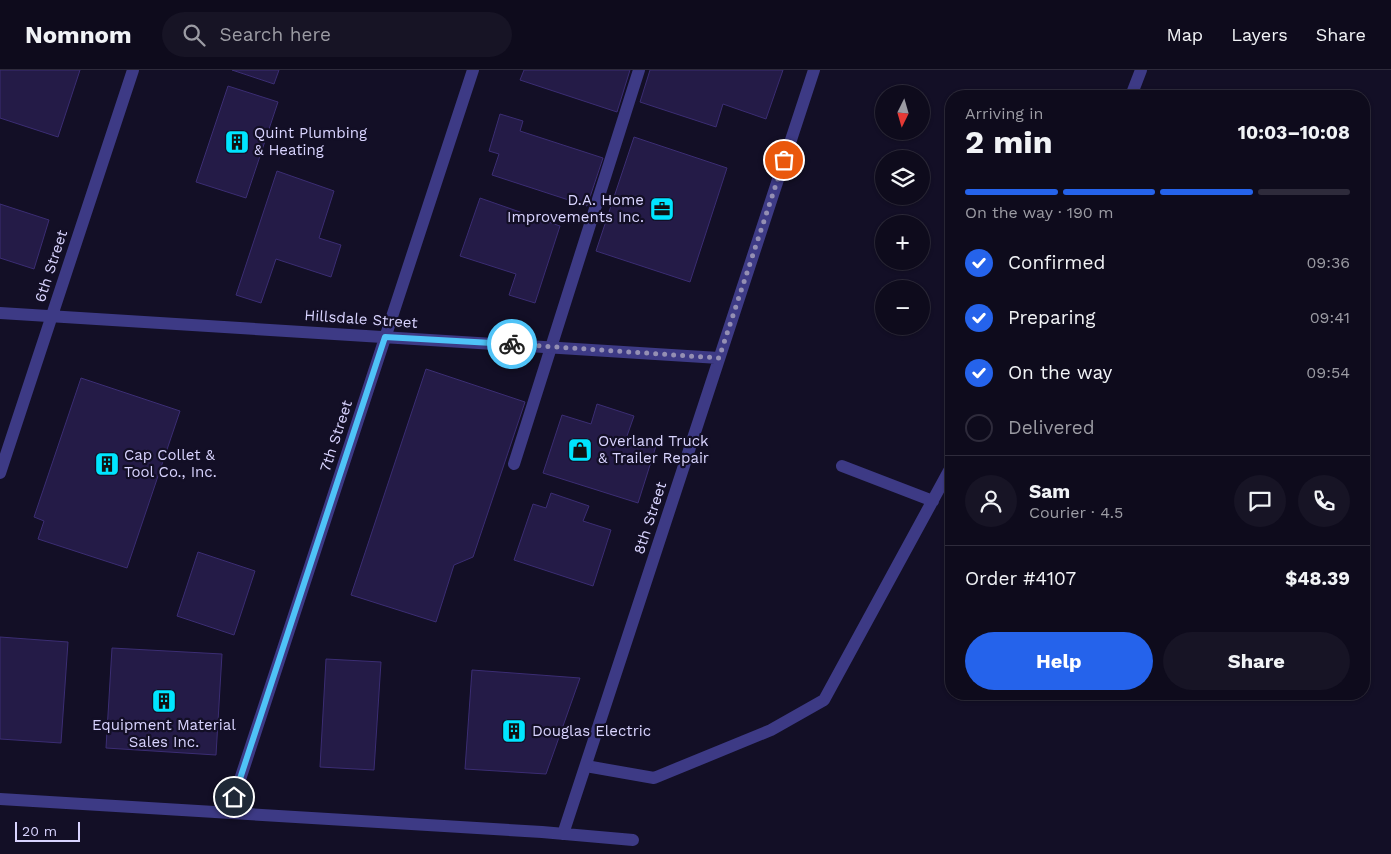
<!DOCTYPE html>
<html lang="en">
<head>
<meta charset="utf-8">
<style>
	:root { --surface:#0e0b1c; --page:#171425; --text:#f1f3f6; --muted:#9b9ba3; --line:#2e2b3b; --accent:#2563eb }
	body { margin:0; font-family:"Work Sans",sans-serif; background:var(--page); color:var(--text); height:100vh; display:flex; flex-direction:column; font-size:19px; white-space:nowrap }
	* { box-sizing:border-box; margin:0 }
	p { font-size:16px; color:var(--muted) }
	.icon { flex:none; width:28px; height:28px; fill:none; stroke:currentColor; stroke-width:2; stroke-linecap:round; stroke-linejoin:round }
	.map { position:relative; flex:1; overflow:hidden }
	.side { position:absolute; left:945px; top:20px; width:425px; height:610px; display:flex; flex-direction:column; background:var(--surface); border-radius:20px; box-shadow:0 1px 4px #0004,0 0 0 1px var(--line) }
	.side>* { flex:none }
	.needle { width:32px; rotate:185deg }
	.buttons { position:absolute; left:875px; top:15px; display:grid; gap:10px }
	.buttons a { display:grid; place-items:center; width:55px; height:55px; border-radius:50%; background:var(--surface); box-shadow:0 1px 4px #0004,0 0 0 1px var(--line); font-size:25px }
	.scale { position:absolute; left:15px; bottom:12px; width:65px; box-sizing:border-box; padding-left:5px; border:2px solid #d9d4ff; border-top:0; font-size:14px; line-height:18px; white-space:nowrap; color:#d9d4ff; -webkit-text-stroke:4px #130f26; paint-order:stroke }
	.pin { position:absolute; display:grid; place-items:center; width:42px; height:42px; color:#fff; margin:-21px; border:2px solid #fff; border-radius:50%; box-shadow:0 1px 5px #0007 }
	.courier { position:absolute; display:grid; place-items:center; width:50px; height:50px; margin:-25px; border:4px solid #4fc3f7; border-radius:50%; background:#fff; color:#222; box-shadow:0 1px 6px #0007 }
	.head em { font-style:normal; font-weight:700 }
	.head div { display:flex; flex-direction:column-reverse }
	.head { display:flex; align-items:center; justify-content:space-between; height:85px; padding:0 20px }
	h1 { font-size:32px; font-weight:700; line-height:38px }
	.bar { display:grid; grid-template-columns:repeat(4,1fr); gap:8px 5px; align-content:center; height:60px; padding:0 20px }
	.bar i { height:6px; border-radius:4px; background:var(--line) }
	.bar .selected { background:var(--accent) }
	.bar p { grid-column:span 4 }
	.line { display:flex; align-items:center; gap:12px; padding:0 20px; border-top:1px solid var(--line) }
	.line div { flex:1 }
	.round { display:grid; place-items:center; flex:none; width:52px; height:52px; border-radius:26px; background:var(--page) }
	ol { padding:0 20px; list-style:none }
	li { display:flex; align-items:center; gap:15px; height:55px }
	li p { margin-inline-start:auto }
	li .icon { padding:5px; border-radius:50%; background:var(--accent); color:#fff; stroke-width:4 }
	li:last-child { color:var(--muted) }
	li i { width:28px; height:28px; border:2px solid var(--line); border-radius:50% }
	.primary-button { display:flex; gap:10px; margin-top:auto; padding:10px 20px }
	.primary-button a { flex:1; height:58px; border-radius:30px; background:var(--accent); color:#fff; font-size:20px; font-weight:700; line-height:58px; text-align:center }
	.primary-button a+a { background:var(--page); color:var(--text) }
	header { display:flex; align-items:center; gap:30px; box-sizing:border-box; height:70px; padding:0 25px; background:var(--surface); border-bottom:1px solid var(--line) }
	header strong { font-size:24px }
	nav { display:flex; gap:28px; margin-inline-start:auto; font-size:18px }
	.search { width:350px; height:45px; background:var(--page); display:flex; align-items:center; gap:12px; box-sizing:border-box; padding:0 18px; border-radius:28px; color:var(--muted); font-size:19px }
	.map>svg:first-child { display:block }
</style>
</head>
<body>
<header>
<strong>Nomnom</strong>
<div class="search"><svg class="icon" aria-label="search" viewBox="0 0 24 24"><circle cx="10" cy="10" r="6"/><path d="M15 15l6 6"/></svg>Search here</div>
<nav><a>Map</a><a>Layers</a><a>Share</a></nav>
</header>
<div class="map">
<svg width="1391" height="784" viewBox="0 0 1391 784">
	<rect width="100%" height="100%" fill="#130f26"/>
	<!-- building -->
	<path fill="#241b47" stroke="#3b2d73" d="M0 0H80L58 67 0 48Z
		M232 0H279L274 14Z
		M524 0H630L617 42 520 10Z
		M650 0H783L766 49 723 34 716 57 640 32Z
		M228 16 278 32 246 128 196 112Z
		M500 44 523 51 520 61 603 88 587 136 492 105 499 84 489 81Z
		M634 67 727 98 690 212 596 181Z
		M277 101 334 121 319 168 341 175 331 207 276 189 261 233 236 225Z
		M480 128 560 156 535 233 509 225 516 204 460 186Z
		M0 134 49 150 34 199 0 188Z
		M426 299 525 332 473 487 454 495 436 552 351 525Z
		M81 308 180 341 127 498 38 469 44 451 34 447Z
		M597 334 634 346 627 366 656 376 638 433 543 403 562 345 591 354Z
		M551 423 589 436 583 451 611 460 593 516 514 490 533 434 546 438Z
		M198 482 255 501 234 565 177 546Z
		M0 567 68 572 61 673 0 669Z
		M112 578 222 584 216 685 106 678Z
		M326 589 381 592 374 700 320 697Z
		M472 600 580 608 546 704 465 699Z"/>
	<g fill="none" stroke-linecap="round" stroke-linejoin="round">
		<!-- lane -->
		<path stroke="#3d3a85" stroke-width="12" d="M1131 26 1141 0
			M514 394 639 0
			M842 396 933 431
			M586 696 654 708 771 660 824 630 951 397"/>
		<!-- street -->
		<path stroke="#3d3a85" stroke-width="12" d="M0 243 719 288
			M0 403 133 0
			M0 729 542 762 633 770
			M229 743 473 0
			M563 764 814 0"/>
	</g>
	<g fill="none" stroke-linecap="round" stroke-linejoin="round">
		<!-- done -->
		<path stroke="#948fb3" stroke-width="5" stroke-dasharray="0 9" d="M512 274 719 288 784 90"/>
		<!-- route -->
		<path stroke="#4fc3f7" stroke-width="6" d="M234 727 385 267 512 274"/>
	</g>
	<!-- icons -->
	<defs>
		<symbol id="building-square" viewBox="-11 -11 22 22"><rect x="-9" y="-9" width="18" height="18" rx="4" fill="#00e5ff" stroke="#130f26"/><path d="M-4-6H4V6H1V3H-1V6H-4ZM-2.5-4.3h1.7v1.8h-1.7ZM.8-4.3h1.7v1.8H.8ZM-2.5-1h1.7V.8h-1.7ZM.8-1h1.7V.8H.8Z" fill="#111"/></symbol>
		<symbol id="office-square" viewBox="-11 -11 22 22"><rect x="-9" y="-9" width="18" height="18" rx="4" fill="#00e5ff" stroke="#130f26"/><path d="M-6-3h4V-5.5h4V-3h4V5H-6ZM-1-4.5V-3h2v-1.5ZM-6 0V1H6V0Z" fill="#111"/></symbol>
		<symbol id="shop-square" viewBox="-11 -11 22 22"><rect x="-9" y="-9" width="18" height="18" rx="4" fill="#00e5ff" stroke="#130f26"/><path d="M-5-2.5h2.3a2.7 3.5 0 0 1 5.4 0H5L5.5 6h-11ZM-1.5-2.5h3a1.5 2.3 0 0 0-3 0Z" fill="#111"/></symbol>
	</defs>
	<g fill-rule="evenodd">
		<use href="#building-square" x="223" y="58" width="28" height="28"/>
		<use href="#office-square" x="648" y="125" width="28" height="28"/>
		<use href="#shop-square" x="566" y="366" width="28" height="28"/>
		<use href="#building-square" x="93" y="380" width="28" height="28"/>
		<use href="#building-square" x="150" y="617" width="28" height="28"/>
		<use href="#building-square" x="500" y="647" width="28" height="28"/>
	</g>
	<g text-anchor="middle" stroke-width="4.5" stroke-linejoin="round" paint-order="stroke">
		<!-- poi labels -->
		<g font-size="15" fill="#d9d4ff" stroke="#130f26" text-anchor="start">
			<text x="254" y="68">Quint Plumbing<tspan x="254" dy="17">&amp; Heating</tspan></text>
			<text x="644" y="135" text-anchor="end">D.A. Home<tspan x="644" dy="17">Improvements Inc.</tspan></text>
			<text x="598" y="376">Overland Truck<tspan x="598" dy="17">&amp; Trailer Repair</tspan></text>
			<text x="124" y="390">Cap Collet &amp;<tspan x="124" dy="17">Tool Co., Inc.</tspan></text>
			<text x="164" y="660" text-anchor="middle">Equipment Material<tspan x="164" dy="17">Sales Inc.</tspan></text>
			<text x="532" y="666">Douglas Electric</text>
		</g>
		<!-- street labels -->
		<g font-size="15" fill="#d9d4ff" stroke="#130f26">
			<text transform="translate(51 196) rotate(-72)" y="5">6th Street</text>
			<text transform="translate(361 249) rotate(4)" y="5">Hillsdale Street</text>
			<text transform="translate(336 366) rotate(-72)" y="5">7th Street</text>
			<text transform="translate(650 448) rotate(-72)" y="5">8th Street</text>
		</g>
	</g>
</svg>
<div class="buttons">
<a><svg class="needle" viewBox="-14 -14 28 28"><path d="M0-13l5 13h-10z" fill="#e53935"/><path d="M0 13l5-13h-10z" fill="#9b9ba3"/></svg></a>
<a><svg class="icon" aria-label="layers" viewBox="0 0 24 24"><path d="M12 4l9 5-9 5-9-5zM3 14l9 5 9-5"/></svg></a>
<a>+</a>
<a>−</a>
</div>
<div class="scale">20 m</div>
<div class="pin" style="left:784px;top:90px;background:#ea580c"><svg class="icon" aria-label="bag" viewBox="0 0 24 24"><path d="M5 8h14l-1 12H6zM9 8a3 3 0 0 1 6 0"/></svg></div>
<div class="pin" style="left:234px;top:727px;background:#1f2937"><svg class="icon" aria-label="home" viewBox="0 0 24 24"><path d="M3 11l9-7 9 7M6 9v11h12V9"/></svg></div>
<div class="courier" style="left:512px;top:274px"><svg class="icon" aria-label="bike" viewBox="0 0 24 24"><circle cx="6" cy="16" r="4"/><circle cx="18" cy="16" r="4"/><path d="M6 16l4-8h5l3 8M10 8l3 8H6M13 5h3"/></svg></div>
<section class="side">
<div class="head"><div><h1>2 min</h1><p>Arriving in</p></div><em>10:03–10:08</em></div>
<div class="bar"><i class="selected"></i><i class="selected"></i><i class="selected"></i><i></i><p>On the way · 190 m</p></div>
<ol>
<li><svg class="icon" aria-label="check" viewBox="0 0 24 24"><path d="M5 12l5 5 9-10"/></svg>Confirmed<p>09:36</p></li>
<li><svg class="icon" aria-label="check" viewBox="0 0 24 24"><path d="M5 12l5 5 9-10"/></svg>Preparing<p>09:41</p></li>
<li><svg class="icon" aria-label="check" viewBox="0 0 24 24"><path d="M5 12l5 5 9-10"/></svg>On the way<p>09:54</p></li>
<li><i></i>Delivered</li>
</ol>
<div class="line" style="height:90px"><a class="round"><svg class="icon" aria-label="person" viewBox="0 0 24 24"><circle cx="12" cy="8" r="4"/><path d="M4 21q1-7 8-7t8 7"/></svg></a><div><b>Sam</b><p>Courier · 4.5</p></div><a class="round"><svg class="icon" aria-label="chat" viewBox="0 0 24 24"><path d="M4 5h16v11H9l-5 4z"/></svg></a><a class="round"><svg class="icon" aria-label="phone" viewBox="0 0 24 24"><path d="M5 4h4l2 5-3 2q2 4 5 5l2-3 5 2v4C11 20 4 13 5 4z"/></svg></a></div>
<div class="line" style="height:65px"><div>Order #4107</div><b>$48.39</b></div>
<div class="primary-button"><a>Help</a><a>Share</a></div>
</section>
</div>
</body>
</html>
